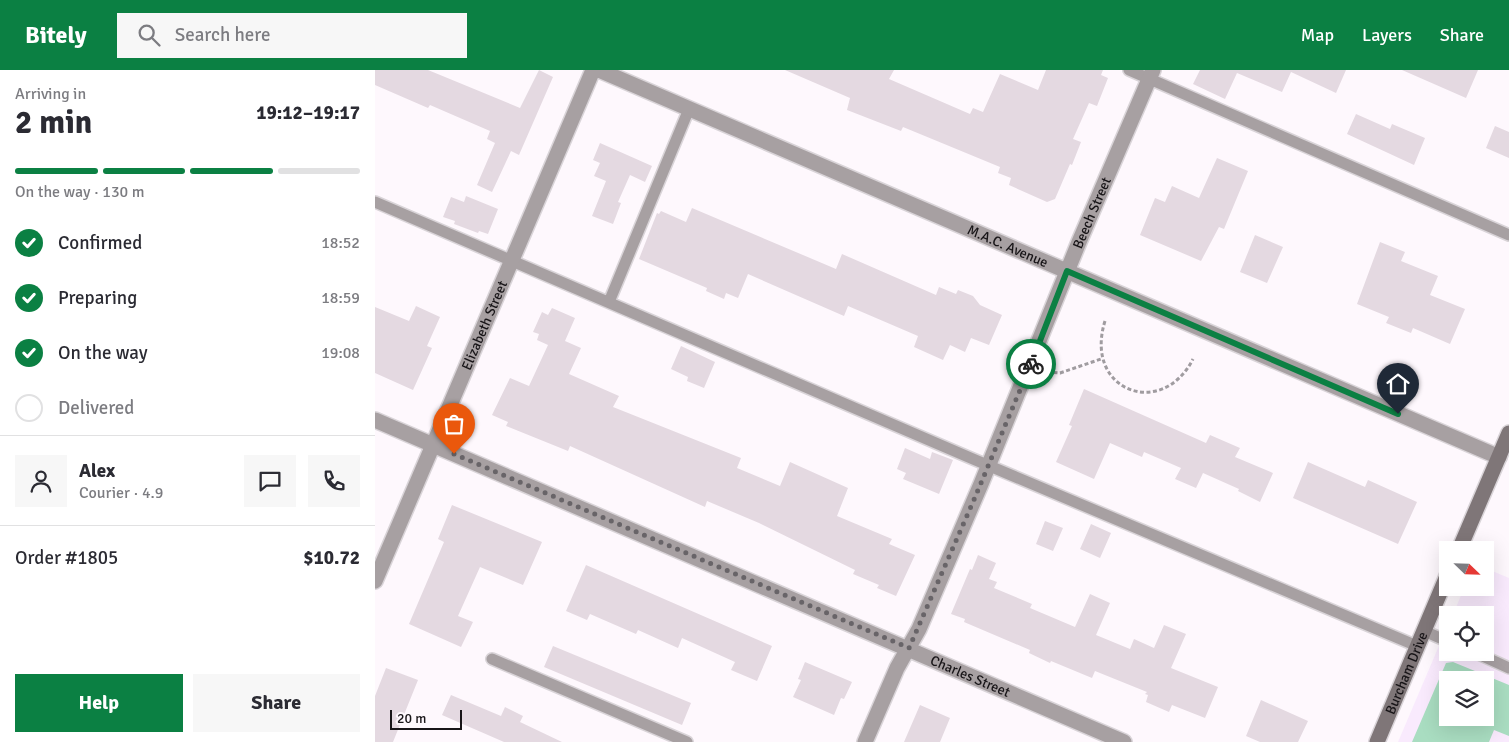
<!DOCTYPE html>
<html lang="en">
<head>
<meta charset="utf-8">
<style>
	:root { --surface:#fff; --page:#f7f7f7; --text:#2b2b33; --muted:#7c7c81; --line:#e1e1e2; --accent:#0b8043 }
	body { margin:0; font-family:Signika,sans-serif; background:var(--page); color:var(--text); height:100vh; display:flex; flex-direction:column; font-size:19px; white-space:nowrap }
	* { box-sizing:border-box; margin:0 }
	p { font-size:16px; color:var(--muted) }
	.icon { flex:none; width:28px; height:28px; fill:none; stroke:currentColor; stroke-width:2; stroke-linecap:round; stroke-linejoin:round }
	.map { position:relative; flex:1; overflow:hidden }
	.details { display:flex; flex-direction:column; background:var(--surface); width:375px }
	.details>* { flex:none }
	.needle { width:32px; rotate:113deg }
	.fabs { position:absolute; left:1064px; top:471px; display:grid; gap:10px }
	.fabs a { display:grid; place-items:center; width:55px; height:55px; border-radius:0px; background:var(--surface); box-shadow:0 5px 20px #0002; font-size:25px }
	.scale { position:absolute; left:15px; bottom:12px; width:72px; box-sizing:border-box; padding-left:5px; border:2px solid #181518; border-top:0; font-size:14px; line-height:18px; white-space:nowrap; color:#181518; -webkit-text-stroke:4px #fef8fd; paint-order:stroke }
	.pin { position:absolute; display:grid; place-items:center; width:42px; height:42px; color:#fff; margin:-51px -21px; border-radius:50% 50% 50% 0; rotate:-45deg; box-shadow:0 0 5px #0007 }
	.pin .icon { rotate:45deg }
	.courier { position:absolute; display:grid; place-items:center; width:50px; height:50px; margin:-25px; border:4px solid #0b8043; border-radius:50%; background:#fff; color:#222; box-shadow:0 1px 6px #0007 }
	.overview em { font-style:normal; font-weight:800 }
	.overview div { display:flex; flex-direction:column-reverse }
	.overview { display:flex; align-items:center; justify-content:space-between; height:85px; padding:0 15px }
	h1 { font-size:32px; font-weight:800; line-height:38px }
	.bar { display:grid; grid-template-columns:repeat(4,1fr); gap:8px 5px; align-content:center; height:60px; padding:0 15px }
	.bar i { height:6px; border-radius:4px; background:var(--line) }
	.bar .selected { background:var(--accent) }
	.bar p { grid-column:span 4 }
	.line { display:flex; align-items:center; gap:12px; padding:0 15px; border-top:1px solid var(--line) }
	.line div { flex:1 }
	.round { display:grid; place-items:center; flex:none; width:52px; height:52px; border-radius:0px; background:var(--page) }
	ol { padding:0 15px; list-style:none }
	li { display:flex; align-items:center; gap:15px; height:55px }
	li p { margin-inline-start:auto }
	li .icon { padding:5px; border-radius:50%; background:var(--accent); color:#fff; stroke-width:4 }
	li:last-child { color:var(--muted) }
	li i { width:28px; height:28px; border:2px solid var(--line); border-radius:50% }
	.button { display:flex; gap:10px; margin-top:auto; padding:10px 15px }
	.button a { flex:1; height:58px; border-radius:0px; background:var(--accent); color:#fff; font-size:20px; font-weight:800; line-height:58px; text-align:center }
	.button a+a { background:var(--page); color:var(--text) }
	header { display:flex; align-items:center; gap:30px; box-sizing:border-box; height:70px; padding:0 25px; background:var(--accent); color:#fff }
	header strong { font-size:24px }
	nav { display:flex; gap:28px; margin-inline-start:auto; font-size:18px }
	.search { width:350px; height:45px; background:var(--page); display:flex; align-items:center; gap:12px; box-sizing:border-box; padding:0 18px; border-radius:0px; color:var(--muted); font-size:19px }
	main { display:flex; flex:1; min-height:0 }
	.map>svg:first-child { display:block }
</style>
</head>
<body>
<header>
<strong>Bitely</strong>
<div class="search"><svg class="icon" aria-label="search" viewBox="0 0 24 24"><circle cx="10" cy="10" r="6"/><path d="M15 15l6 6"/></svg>Search here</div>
<nav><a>Map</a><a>Layers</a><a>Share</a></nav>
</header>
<main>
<section class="details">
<div class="overview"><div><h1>2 min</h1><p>Arriving in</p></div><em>19:12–19:17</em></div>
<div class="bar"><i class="selected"></i><i class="selected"></i><i class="selected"></i><i></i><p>On the way · 130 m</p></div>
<ol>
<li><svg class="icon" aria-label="check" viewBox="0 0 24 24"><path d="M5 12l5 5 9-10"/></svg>Confirmed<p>18:52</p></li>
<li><svg class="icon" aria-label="check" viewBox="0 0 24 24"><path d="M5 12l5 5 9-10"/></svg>Preparing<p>18:59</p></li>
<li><svg class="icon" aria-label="check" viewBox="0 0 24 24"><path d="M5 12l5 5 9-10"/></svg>On the way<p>19:08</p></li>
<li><i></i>Delivered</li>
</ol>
<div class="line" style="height:90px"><a class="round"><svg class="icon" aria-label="person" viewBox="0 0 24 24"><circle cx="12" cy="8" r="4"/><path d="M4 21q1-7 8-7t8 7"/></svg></a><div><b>Alex</b><p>Courier · 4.9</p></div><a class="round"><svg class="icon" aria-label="chat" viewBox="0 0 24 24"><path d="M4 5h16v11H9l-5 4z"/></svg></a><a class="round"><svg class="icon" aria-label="phone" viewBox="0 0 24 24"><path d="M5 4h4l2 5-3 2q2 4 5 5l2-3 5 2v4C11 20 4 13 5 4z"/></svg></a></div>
<div class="line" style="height:65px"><div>Order #1805</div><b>$10.72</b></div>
<div class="button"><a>Help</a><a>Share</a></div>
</section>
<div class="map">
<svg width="1134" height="672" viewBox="0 0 1134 672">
	<rect width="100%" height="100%" fill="#fef8fd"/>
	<!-- education -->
	<path fill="#f9eafd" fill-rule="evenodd" d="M1110 498 1134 508V672H1023L1072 557V582H1110V545H1078L1089 518H1110ZM1072 610H1110V648H1072Z"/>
	<!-- green -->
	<path fill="#a9ddc1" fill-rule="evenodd" d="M1078 592 1134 615V666L1119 660 1114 672H1037L1071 593ZM1072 610H1110V648H1072Z"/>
	<!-- building -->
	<path fill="#e4d9e1" d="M0 0H53L145 38 164 0 178 7 144 85 136 81 117 122 102 115 120 73 112 69 115 61 55 35 53 38 0 15Z
		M410 0H519L514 9 595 44 598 38 608 42 625 4 663 20 671 0H728L726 5 733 8 722 36 714 33 698 69 706 72 697 95 695 94 680 129 672 132 634 115 636 108 623 103 625 97 528 57 526 61 472 40 475 28Z
		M825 0H971L961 23 916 2 907 22 862 3 850 29 818 14Z
		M1027 0H1103L1091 28Z
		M981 44 1015 59 1017 54 1050 68 1039 95 972 64Z
		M1120 56 1134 62V88L1111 78Z
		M225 73 277 96 270 112 255 105 243 132 246 133 238 154 217 146 231 111 219 106 225 93 218 90Z
		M842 88 873 101 849 159 844 157 826 191 765 165 780 128 790 132 797 116 824 128Z
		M91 126 123 139 113 164 104 161 103 163 79 154 80 151 68 147 76 127 89 132Z
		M317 138 461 199 467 184 561 225 564 217 581 224 583 220 598 226 605 235 627 245 614 275 596 268 590 282 575 275 568 290 539 277 543 266 473 236 469 246 373 204 363 228 351 223 349 229 331 221 332 218 264 189 282 143 284 144 286 141 311 152Z
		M880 165 908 177 892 213 865 202Z
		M1005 172 1030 182 1026 191 1063 206 1055 225 1090 239 1075 274 1038 258 1036 263 1011 253 1014 247 982 234Z
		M41 236 65 247 52 276 57 278 38 320 0 303V237L34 251Z
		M177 238 200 248 190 271 206 278 194 304 244 326 238 337 366 388 362 398 405 416 415 392 473 418 462 446 517 469 514 474 540 485 521 526 502 518 504 515 478 504 480 500 384 453 332 431 330 437 195 376 193 381 131 356 133 352 117 345 135 308 154 316 173 275 162 270 164 264 158 262 167 242 173 245Z
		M306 276 340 292 329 318 312 311 313 307 296 299Z
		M709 319 831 373 835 365 865 378 860 387 898 403 885 432 863 421 864 419 828 403 821 418 800 409 806 398 769 382 767 387 735 373 719 409 681 392 697 356 694 355Z
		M530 378 555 389 557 382 578 390 564 424 528 409 531 403 522 399Z
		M933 392 990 417 993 410 1042 432 1023 474 918 428Z
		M77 435 167 472 148 515 105 497 83 546 98 552 86 577 34 554 69 472 63 469Z
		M670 451 688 458 678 481 661 474Z
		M716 454 736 463 725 488 705 479Z
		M603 485 621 493 614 509 622 512 619 518 657 534 655 538 700 557 715 524 735 533 721 565 755 579 759 569 779 578 789 555 811 564 796 598 843 617 830 648 797 635 794 642 771 632 773 625 770 624 772 622 720 601 717 608 676 591 675 593 654 583 655 580 589 552 590 549 576 544 595 499 597 500Z
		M211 495 397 576 382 611 356 600 360 592 307 568 303 578 263 560 261 564 215 544 212 550 191 541Z
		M178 576 316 633 307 655 169 597Z
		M430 592 477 612 469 629 466 628 459 645 418 627 426 610 423 609Z
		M11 598 43 610 18 672H0V626Z
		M76 625 126 646 130 637 148 646 145 652 187 672H129L67 645Z
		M886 630 933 651 923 672H885L871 666Z
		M545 635 575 648 565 672H529Z"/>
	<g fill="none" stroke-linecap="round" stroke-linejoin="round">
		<defs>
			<path id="lane" d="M754 0 1134 165
				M0 132 598 389 1042 576
				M234 232 314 39
				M1049 561 1072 571
				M1099 582 1134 598
				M117 589 312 672"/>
			<g id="street">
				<path id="s1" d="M224 0 1124 387"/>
				<path id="s2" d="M0 350 749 672"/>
				<path id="s3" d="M0 511 218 0"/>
				<path id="s4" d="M490 672 522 598 544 559 606 414 704 172 778 0"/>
			</g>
			<g id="secondary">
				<path d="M1084 480 1134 363"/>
				<path id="s5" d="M1002 672 1072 506"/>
			</g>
		</defs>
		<!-- lane casing -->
		<use href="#lane" stroke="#d9d4d8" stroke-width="14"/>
		<!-- street casing -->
		<use href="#street" stroke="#d9d4d8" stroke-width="18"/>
		<!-- secondary casing -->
		<use href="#secondary" stroke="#d9d4d8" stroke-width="18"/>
		<!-- path -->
		<path stroke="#a09ca0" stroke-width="3" stroke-dasharray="4 2.5" stroke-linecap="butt" d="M730 251C708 321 787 350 818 289
			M672 302 685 303 726 289"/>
		<!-- lane -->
		<use href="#lane" stroke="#a7a0a2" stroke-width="11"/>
		<!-- street -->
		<use href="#street" stroke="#a7a0a2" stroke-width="15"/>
		<!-- secondary -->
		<use href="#secondary" stroke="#7f7678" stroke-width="15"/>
	</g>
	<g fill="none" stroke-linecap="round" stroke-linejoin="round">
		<!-- done -->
		<path stroke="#686468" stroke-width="5" stroke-dasharray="0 9" d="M79 384 534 578 598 432 656 294"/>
		<!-- route -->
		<path stroke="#0b8043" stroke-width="6" d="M656 294 692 201 1023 344"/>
	</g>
	<g text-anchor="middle" stroke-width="5" stroke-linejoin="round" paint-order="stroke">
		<!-- street labels -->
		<g font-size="14" fill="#181518" stroke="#fef8fd">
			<text dy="5" stroke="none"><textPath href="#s4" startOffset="576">Beech Street</textPath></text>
			<text dy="5" stroke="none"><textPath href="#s1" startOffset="445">M.A.C. Avenue</textPath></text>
			<text dy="5" stroke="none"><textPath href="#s3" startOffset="278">Elizabeth Street</textPath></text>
			<text dy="5" stroke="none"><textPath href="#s5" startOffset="75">Burcham Drive</textPath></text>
			<text dy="5" stroke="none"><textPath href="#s2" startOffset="648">Charles Street</textPath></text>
		</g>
	</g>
</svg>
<div class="fabs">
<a><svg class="needle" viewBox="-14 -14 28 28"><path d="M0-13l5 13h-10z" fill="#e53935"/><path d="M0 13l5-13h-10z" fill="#7c7c81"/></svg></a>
<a><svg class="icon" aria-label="locate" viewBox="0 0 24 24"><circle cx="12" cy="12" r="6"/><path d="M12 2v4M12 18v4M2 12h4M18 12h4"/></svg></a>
<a><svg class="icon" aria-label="layers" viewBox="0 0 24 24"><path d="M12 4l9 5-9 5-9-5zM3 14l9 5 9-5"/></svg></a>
</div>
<div class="scale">20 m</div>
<div class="pin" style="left:79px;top:384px;background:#ea580c"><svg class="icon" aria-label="bag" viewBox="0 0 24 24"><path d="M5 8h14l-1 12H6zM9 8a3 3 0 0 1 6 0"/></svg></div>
<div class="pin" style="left:1023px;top:344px;background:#1f2937"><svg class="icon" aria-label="home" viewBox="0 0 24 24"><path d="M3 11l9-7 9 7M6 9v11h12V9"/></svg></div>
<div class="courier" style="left:656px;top:294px"><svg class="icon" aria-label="bike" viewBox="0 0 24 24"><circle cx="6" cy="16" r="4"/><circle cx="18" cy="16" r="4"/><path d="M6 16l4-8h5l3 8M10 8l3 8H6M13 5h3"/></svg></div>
</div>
</main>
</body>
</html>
